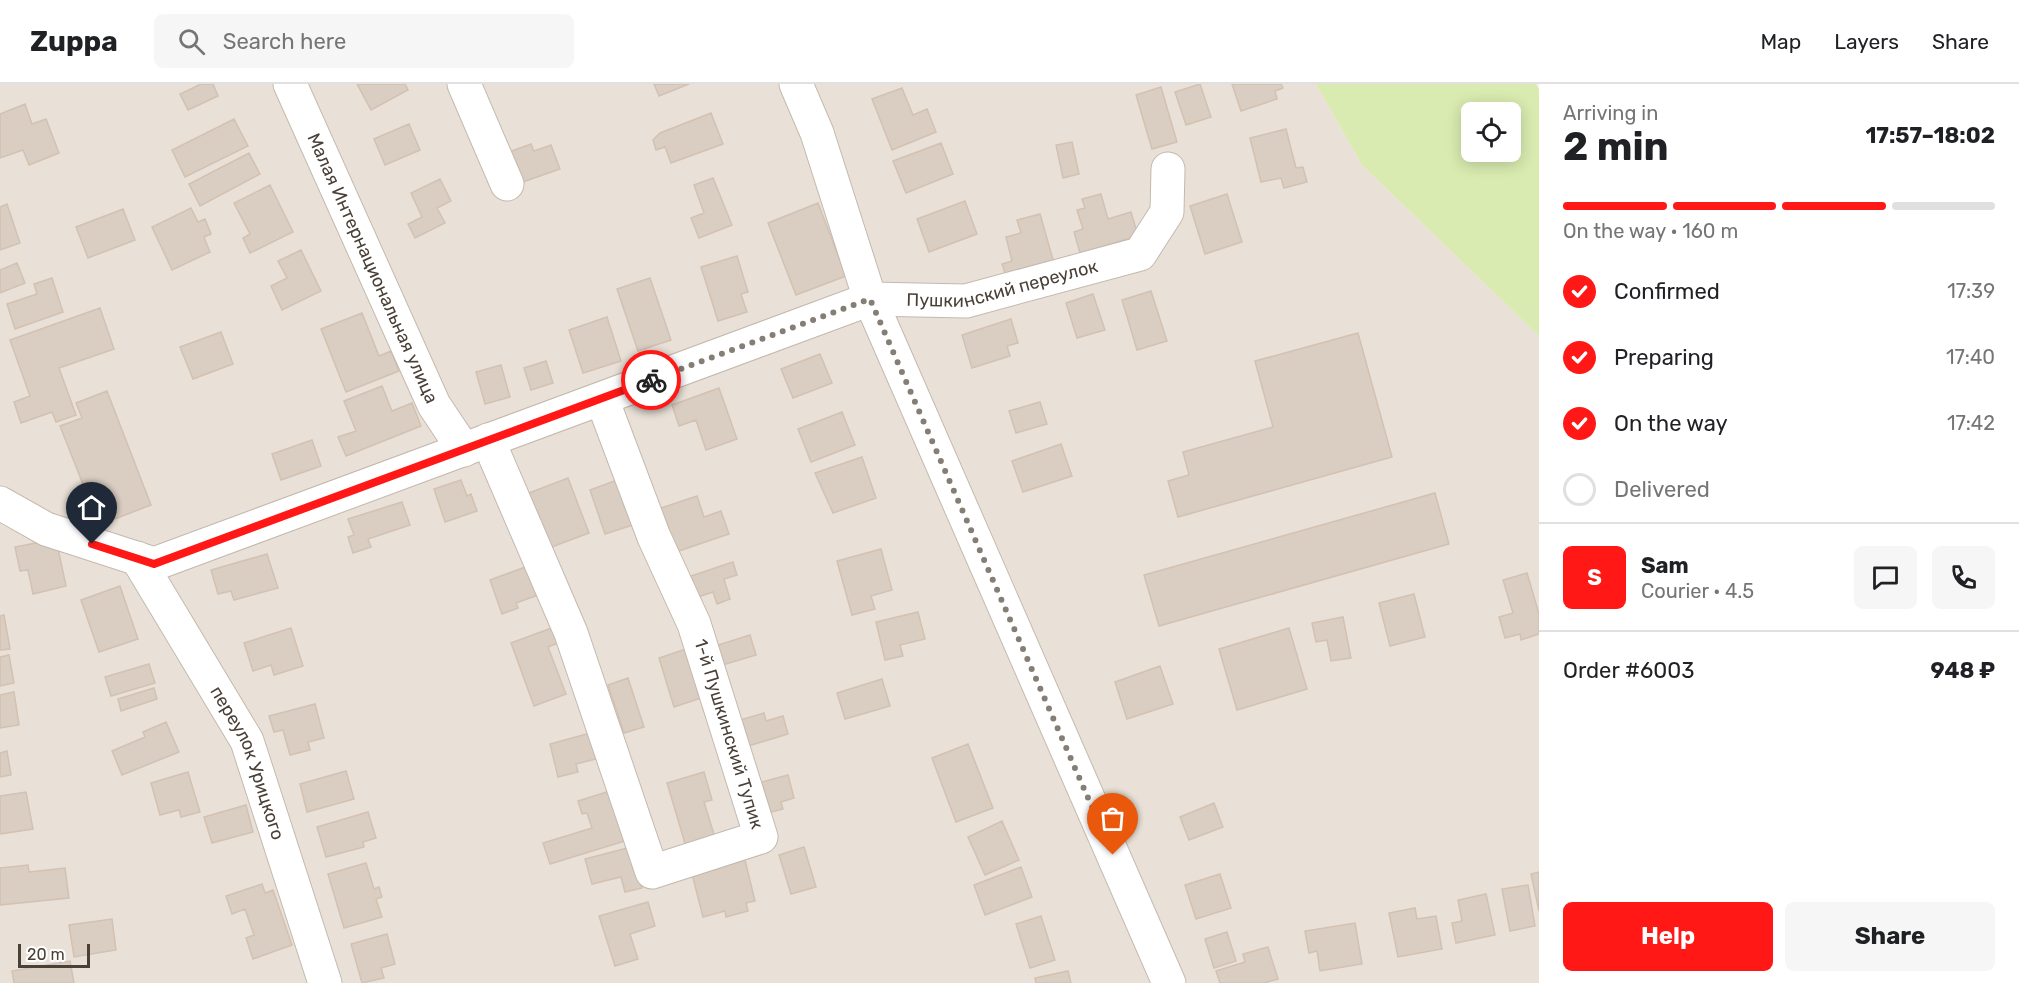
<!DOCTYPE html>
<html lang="en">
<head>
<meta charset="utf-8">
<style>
	:root { --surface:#fff; --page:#f6f6f6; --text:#202124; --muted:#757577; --line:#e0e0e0; --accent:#ff1816 }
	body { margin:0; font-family:Rubik,sans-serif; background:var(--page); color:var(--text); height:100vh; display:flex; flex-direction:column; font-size:22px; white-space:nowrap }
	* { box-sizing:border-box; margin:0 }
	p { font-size:20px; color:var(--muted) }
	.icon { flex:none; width:33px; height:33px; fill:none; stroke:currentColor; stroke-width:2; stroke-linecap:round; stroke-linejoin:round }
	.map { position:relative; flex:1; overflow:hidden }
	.panel { display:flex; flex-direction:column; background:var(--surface); width:480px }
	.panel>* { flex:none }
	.buttons { position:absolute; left:1461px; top:18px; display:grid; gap:12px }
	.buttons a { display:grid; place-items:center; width:60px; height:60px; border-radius:9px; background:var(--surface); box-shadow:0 3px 15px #0003; font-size:30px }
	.scale { position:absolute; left:18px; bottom:15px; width:72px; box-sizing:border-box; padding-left:6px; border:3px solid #494037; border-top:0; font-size:16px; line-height:21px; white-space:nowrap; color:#494037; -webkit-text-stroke:4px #fff; paint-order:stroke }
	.pin { position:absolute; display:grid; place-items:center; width:51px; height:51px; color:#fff; margin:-62px -26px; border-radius:50% 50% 50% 0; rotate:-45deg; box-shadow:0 0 6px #0007 }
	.pin .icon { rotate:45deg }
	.courier { position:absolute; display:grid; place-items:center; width:60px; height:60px; margin:-30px; border:4px solid #ff1816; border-radius:50%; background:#fff; color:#222; box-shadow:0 2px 8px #0007 }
	.overview em { font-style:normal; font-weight:700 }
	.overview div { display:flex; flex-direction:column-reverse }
	.overview { display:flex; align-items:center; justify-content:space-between; height:102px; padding:0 24px }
	h1 { font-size:39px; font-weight:700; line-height:45px }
	.bar { display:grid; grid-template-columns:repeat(4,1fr); gap:9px 6px; align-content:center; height:72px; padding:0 24px }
	.bar i { height:8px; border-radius:4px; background:var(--line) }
	.bar .on { background:var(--accent) }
	.bar p { grid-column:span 4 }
	.line { display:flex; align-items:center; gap:15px; padding:0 24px; border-top:2px solid var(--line) }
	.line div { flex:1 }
	.round { display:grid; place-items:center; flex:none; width:63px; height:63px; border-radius:9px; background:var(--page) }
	ol { padding:0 24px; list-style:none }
	li { display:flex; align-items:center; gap:18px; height:66px }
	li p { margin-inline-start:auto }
	li .icon { padding:6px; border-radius:50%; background:var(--accent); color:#fff; stroke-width:4 }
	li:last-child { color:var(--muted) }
	li i { width:33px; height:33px; border:3px solid var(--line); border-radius:50% }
	.cta { display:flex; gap:12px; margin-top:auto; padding:12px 24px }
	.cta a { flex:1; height:69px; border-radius:9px; background:var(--accent); color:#fff; font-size:24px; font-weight:700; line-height:69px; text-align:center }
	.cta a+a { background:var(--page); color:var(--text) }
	header { display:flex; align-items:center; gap:36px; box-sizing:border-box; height:84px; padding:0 30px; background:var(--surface); border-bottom:2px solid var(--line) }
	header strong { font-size:28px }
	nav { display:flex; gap:33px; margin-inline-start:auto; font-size:21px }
	.search { width:420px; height:54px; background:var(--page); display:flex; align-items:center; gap:15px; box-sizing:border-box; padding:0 21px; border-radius:9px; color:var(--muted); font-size:22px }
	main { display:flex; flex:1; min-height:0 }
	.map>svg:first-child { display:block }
</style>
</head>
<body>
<header>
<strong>Zuppa</strong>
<div class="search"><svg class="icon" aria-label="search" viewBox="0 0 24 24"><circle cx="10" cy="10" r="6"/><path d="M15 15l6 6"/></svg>Search here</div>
<nav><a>Map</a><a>Layers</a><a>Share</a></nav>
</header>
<main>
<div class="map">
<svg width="1539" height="899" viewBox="0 0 1539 899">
	<rect width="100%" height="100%" fill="#f5f0e9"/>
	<!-- residential -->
	<path fill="#e9e1d7" d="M0 0H1316L1362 81 1539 252V899H0Z"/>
	<!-- green -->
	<path fill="#d9ebb0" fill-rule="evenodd" d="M1316 0H1536L1539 5V252L1362 81ZM1472 28H1510V68H1472Z"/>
	<!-- building -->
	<path fill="#dacdc1" stroke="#d3c1b1" stroke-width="1.5" d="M201 0H213L218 12 188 26 180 10Z
		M357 0H405L408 6 371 26Z
		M654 0H689L659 12Z
		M1200 0 1211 33 1186 41 1175 8Z
		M1232 0H1281L1283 4 1275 7 1277 15 1241 27Z
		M1161 3 1177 58 1152 65 1136 11Z
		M902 4 913 31 927 25 936 48 892 66 872 15Z
		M25 20 32 40 46 35 59 69 29 81 23 66 0 74V30Z
		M711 29 723 60 671 79 665 63 656 66 653 56 660 49Z
		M234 35 248 62 185 93 172 66Z
		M409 40 420 66 385 81 374 55Z
		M1286 45 1296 84 1303 83 1307 98 1284 104 1281 94 1261 98 1250 54Z
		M1072 58 1079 90 1063 94 1056 61Z
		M941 59 953 90 906 109 893 77Z
		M531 60 534 67 551 61 560 85 520 99 509 68Z
		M249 69 260 90 200 122 189 100Z
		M713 94 732 141 699 154 691 134 704 129 694 101Z
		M440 95 451 117 437 124 445 139 415 154 408 140 422 133 411 109Z
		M270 101 293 148 250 169 243 154 250 150 234 119Z
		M1101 110 1108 135 1131 128 1138 152 1080 169 1074 148 1083 145 1077 126 1085 124 1082 115Z
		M1227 110 1242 158 1205 170 1190 122Z
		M965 117 977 150 929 168 917 135Z
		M818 119 846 192 796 211 768 139Z
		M7 120 20 159 0 166V123Z
		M191 124 198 138 205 135 211 150 204 153 210 168 172 186 152 143Z
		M123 125 135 156 88 174 76 143Z
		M1040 130 1054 179 1006 192 1002 180 1012 177 1006 153 1021 149 1017 136Z
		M301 166 321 207 282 226 271 202 287 194 278 177Z
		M737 172 748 208 741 210 747 228 718 237 701 183Z
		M17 179 25 199 0 209V186Z
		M52 194 63 228 15 245 7 220 37 210 34 200Z
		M650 194 671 256 638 267 617 205Z
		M1151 207 1167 257 1137 266 1122 216Z
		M1093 210 1105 246 1077 254 1066 219Z
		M100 224 114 265 59 284 76 331 56 338 52 328 21 339 14 318 30 312 10 256Z
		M362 229 379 272 391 267 399 287 346 308 321 245Z
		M607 233 621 277 583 289 569 246Z
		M1011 235 1018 259 1007 262 1010 272 972 284 962 251Z
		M221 248 233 280 193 295 180 263Z
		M1358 249 1392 373 1178 433 1168 397 1189 391 1183 368 1273 343 1255 277Z
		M820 270 832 299 793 314 781 285Z
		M546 277 553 299 531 306 524 284Z
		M501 281 510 313 485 320 476 288Z
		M382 302 392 327 412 319 421 342 346 372 338 353 356 347 344 317Z
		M719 304 737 355 706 366 696 336 679 342 672 321Z
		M107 307 151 421 99 441 60 342 82 334 76 319Z
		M1040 318 1047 340 1016 349 1009 327Z
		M842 328 855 361 811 378 798 345Z
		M312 356 321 382 281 396 272 370Z
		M1061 360 1072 392 1023 408 1012 377Z
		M862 373 876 414 833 429 815 389Z
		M568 394 589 449 549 464 529 409Z
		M620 395 636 440 605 450 590 406Z
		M461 396 467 412 471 410 477 427 445 438 434 405Z
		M1435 409 1449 460 1159 542 1144 491Z
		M697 412 704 433 721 427 729 450 673 469 658 425Z
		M402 418 410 441 368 455 371 463 353 469 348 453 354 451 348 435Z
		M56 455 66 502 33 510 28 486 20 487 15 463Z
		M881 465 892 506 871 512 875 525 852 531 837 477Z
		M267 470 278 504 234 516 231 507 218 510 211 486Z
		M733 478 737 491 724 495 730 515 717 520 713 508 692 515 685 494Z
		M528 482 538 511 516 519 518 524 502 530 490 496Z
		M1527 489 1539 530V550L1521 556 1520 550 1505 554 1499 533 1513 529 1503 496Z
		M120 502 138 555 99 568 81 516Z
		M1414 510 1425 553 1390 562 1379 519Z
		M918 528 925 555 900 561 903 572 885 576 876 538Z
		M4 531 10 565 0 566V532Z
		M1343 533 1351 574 1331 577 1327 556 1316 558 1312 539Z
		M557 542 563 557 548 563 566 610 534 622 511 559Z
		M291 544 303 582 274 591 271 581 253 587 244 559Z
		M1289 544 1307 605 1237 626 1219 565Z
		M750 551 756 571 719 582 712 563Z
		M686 565 701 614 674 623 659 574Z
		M9 571 14 599 0 602V573Z
		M149 580 155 599 111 612 105 593Z
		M1160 582 1173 620 1127 635 1115 598Z
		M628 594 644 643 624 649 608 601Z
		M882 595 890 622 845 635 837 609Z
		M154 604 157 615 121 627 118 615Z
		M14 608 19 641 0 644V611Z
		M315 620 324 654 308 658 310 666 290 671 283 646 274 648 269 632Z
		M764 629 766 637 783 632 788 650 745 663 737 637Z
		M166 638 179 668 122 691 112 667 145 653 143 648Z
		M594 648 600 674 576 680 578 688 558 693 550 660Z
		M968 660 993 724 956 738 932 674Z
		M7 667 11 691 0 693V669Z
		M346 687 354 715 307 728 300 700Z
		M188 688 200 728 181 733 179 726 160 731 151 699Z
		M704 688 712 716 704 718 716 757 687 766 667 699Z
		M788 691 794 714 781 718 783 725 763 730 755 700Z
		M613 706 628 756 550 780 543 759 592 744 587 729 582 730 578 717Z
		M26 708 33 745 0 750V712Z
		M1214 719 1223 743 1189 756 1180 733Z
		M246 721 253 748 212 759 204 733Z
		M368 728 376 754 363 758 364 763 326 773 317 743Z
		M1002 737 1019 776 985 791 968 753Z
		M631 763 642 804 625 808 621 793 592 800 585 775Z
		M804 763 816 803 791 810 779 771Z
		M744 772 755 817 746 819 748 827 726 833 725 827 703 833 692 790Z
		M366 779 374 805 379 803 382 813 376 815 382 833 344 844 328 790Z
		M28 781 29 788 65 784 69 814 0 821V784Z
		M1021 783 1032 813 985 831 974 801Z
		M1539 788V827L1531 790Z
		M1220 790 1231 824 1196 835 1185 801Z
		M262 800 265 809 273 806 292 861 253 875 246 854 254 851 245 825 232 830 226 812Z
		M1528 801 1535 842 1510 847 1502 805Z
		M1486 810 1495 851 1456 859 1452 839 1462 837 1458 816Z
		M648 818 655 842 630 850 638 875 615 882 599 832Z
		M1415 824 1417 835 1436 832 1442 865 1398 873 1389 829Z
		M1041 832 1055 876 1030 884 1016 840Z
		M112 835 116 866 74 873 69 841Z
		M1355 839 1362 880 1320 887 1317 867 1309 869 1305 847Z
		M1227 848 1236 877 1214 884 1205 855Z
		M387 850 395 880 381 884 384 894 362 899 351 860Z
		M1268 863 1278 895 1264 899H1220L1216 887 1245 878 1243 870Z
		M70 877 74 899H14L12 887Z
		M1068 887 1071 899H1036L1035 894Z"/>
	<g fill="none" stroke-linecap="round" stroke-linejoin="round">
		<defs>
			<g id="minor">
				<path id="s1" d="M290 0 434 321 464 366"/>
				<path d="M464 0 507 100"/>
				<path d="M796 0 817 49 870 215 1169 899"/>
				<path d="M488 356 571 549 652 788 761 753 694 540 654 453 602 315"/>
				<path id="s2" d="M0 419 46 445 154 480 870 215 966 217 1140 170 1167 128 1168 85"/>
				<path id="s3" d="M137 474 247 657 325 899"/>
			</g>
		</defs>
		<!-- minor casing -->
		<use href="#minor" stroke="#c4b9ae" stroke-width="35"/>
		<!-- minor -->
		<use href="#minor" stroke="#fff" stroke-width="33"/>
	</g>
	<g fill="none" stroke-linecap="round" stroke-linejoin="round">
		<!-- done -->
		<path stroke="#857e75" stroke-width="6" stroke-dasharray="0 10.8" d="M651 296 870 215 1113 771"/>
		<!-- route -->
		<path stroke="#ff1816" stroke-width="8" d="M92 460 154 480 651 296"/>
	</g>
	<g text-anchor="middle" stroke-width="4.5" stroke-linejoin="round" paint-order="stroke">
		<!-- street labels -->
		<g font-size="18" fill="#494037" stroke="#fff">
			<text dy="6" stroke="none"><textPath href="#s1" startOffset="202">Малая Интернациональная улица</textPath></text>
			<text dy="6" stroke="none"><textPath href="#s2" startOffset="1064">Пушкинский переулок</textPath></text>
			<text transform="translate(729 650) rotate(73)" y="6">1-й Пушкинский Тупик</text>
			<text dy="6" stroke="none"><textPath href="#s3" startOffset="234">переулок Урицкого</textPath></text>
		</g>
	</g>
</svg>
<div class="buttons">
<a><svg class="icon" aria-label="locate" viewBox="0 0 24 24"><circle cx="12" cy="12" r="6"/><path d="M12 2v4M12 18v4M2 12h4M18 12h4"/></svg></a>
</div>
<div class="scale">20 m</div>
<div class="pin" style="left:1113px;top:771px;background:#ea580c"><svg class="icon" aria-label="bag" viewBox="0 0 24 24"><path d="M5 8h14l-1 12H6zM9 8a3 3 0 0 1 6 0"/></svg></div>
<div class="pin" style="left:92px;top:460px;background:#1f2937"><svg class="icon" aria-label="home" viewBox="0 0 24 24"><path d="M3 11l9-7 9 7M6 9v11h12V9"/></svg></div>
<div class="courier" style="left:651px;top:296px"><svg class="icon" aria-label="bike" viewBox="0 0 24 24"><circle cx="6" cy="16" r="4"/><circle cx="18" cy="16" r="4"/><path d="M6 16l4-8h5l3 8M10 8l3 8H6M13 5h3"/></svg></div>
</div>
<section class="panel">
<div class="overview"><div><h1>2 min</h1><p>Arriving in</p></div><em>17:57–18:02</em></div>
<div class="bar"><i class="on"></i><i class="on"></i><i class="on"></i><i></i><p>On the way · 160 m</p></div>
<ol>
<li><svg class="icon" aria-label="check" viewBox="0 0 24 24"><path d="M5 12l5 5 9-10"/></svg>Confirmed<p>17:39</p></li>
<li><svg class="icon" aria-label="check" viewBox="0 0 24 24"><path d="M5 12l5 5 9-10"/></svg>Preparing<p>17:40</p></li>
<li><svg class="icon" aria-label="check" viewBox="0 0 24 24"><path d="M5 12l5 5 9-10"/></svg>On the way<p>17:42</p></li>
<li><i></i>Delivered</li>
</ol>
<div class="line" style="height:108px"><b class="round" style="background:var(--accent);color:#fff">S</b><div><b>Sam</b><p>Courier · 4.5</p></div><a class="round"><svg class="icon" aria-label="chat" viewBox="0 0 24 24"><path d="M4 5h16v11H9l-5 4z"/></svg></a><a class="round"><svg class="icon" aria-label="phone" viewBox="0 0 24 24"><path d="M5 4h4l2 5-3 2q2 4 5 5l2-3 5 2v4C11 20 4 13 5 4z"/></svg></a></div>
<div class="line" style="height:78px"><div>Order #6003</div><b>948 ₽</b></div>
<div class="cta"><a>Help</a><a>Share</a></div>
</section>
</main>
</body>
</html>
